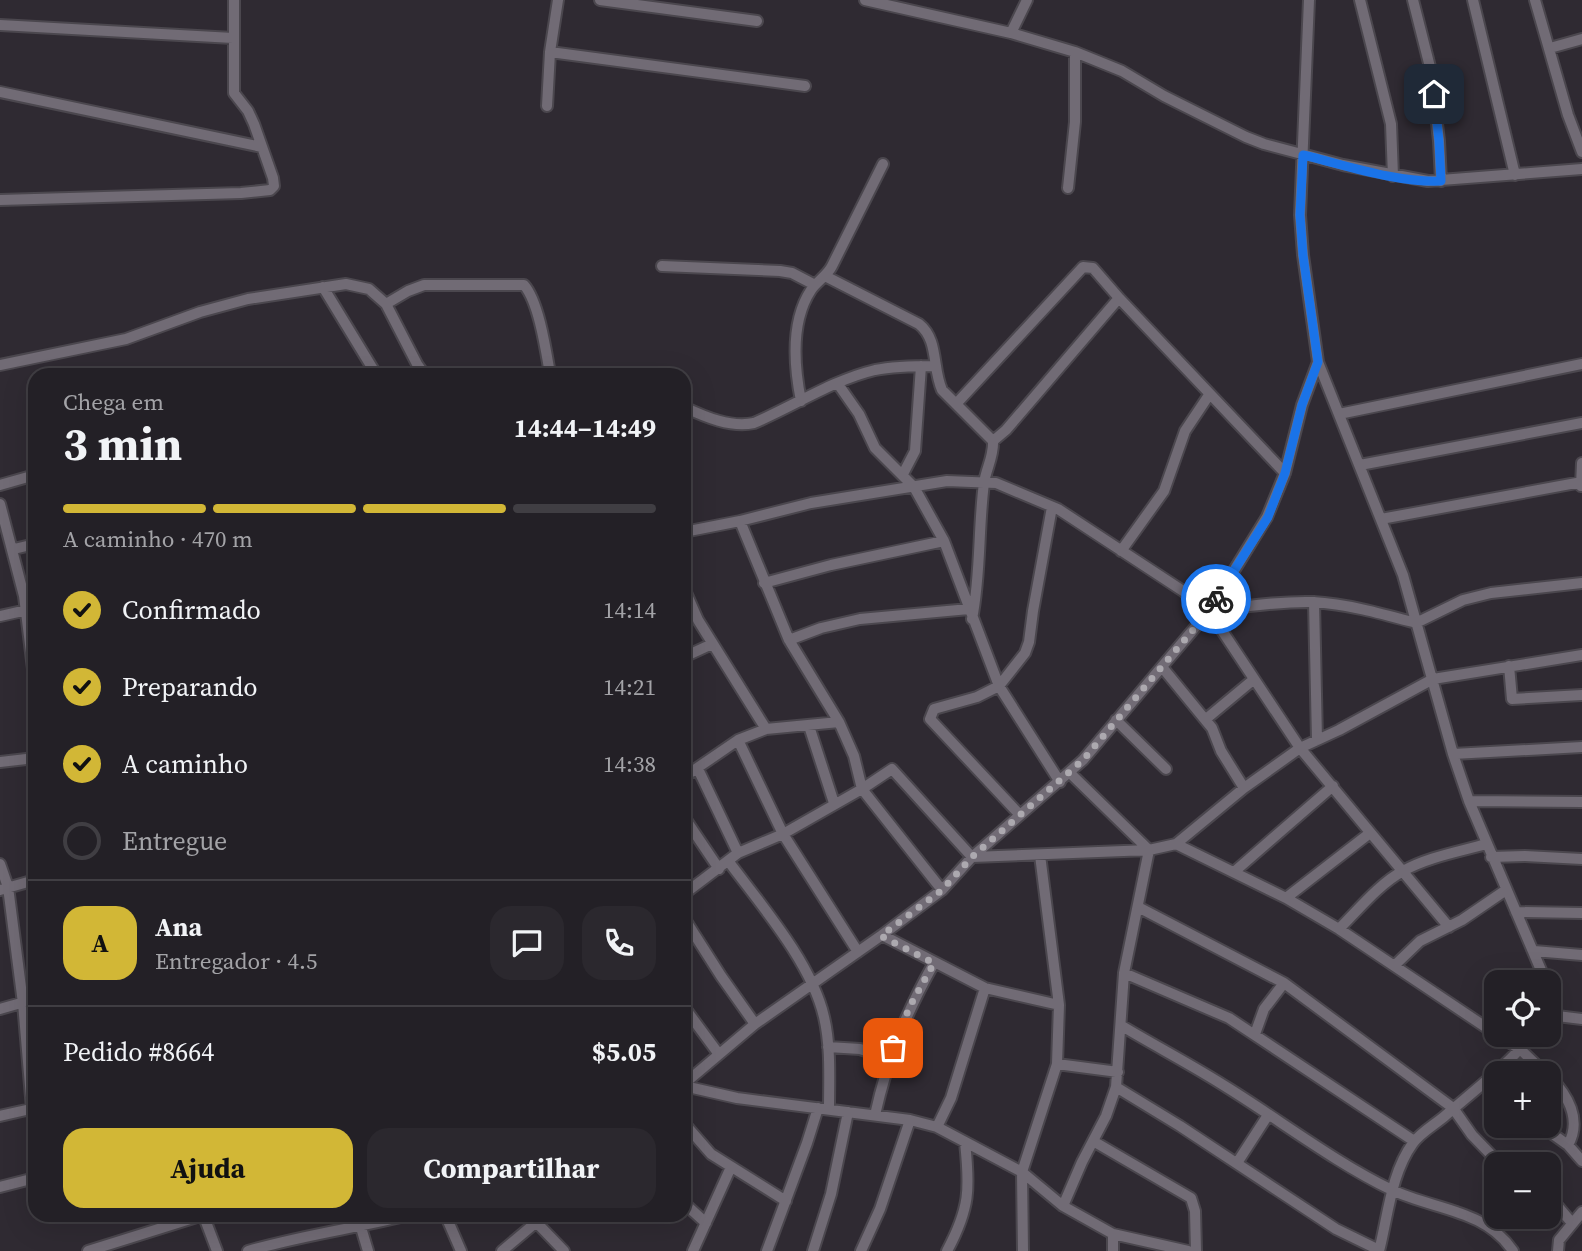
<!DOCTYPE html>
<html lang="pt">
<head>
<meta charset="utf-8">
<style>
	:root { --surface:#232026; --page:#2b282e; --text:#f1f3f6; --muted:#a3a3a7; --line:#403e43; --accent:#d2b736 }
	body { margin:0; font-family:"Source Serif 4",serif; background:var(--page); color:var(--text); height:100vh; display:flex; flex-direction:column; font-size:26px; white-space:nowrap }
	* { box-sizing:border-box; margin:0 }
	p { font-size:23px; color:var(--muted) }
	.icon { flex:none; width:38px; height:38px; fill:none; stroke:currentColor; stroke-width:2; stroke-linecap:round; stroke-linejoin:round }
	.map { position:relative; flex:1; overflow:hidden }
	.sheet { position:absolute; left:28px; top:368px; width:663px; height:854px; display:flex; flex-direction:column; background:var(--surface); border-radius:21px; box-shadow:0 7px 28px #0002,0 0 0 2px var(--line) }
	.sheet>* { flex:none }
	.buttons { position:absolute; left:1484px; top:970px; display:grid; gap:14px }
	.buttons a { display:grid; place-items:center; width:77px; height:77px; border-radius:14px; background:var(--surface); box-shadow:0 7px 28px #0002,0 0 0 2px var(--line); font-size:35px }
	.pin { position:absolute; display:grid; place-items:center; width:60px; height:60px; color:#fff; margin:-30px; border-radius:14px; box-shadow:0 4px 10px #0006 }
	.courier { position:absolute; display:grid; place-items:center; width:70px; height:70px; margin:-35px; border:5px solid #1a73e8; border-radius:50%; background:#fff; color:#222; box-shadow:0 2px 9px #0007 }
	.headline em { font-style:normal; font-weight:700 }
	.headline div { display:flex; flex-direction:column-reverse }
	.headline { display:flex; align-items:center; justify-content:space-between; height:119px; padding:0 35px }
	h1 { font-size:46px; font-weight:700; line-height:52px }
	.bar { display:grid; grid-template-columns:repeat(4,1fr); gap:10px 7px; align-content:center; height:84px; padding:0 35px }
	.bar i { height:9px; border-radius:5px; background:var(--line) }
	.bar .on { background:var(--accent) }
	.bar p { grid-column:span 4 }
	.line { display:flex; align-items:center; gap:18px; padding:0 35px; border-top:2px solid var(--line) }
	.line div { flex:1 }
	.round { display:grid; place-items:center; flex:none; width:74px; height:74px; border-radius:21px; background:var(--page) }
	ol { padding:0 35px; list-style:none }
	li { display:flex; align-items:center; gap:21px; height:77px }
	li p { margin-inline-start:auto }
	li .icon { padding:7px; border-radius:50%; background:var(--accent); color:#111; stroke-width:4 }
	li:last-child { color:var(--muted) }
	li i { width:38px; height:38px; border:4px solid var(--line); border-radius:50% }
	.primary-button { display:flex; gap:14px; margin-top:auto; padding:14px 35px }
	.primary-button a { flex:1; height:80px; border-radius:21px; background:var(--accent); color:#111; font-size:28px; font-weight:700; line-height:80px; text-align:center }
	.primary-button a+a { background:var(--page); color:var(--text) }
	.map>svg:first-child { display:block }
</style>
</head>
<body>
<div class="map">
<svg width="1582" height="1251" viewBox="0 0 1582 1251">
	<rect width="100%" height="100%" fill="#2f2a32"/>
	<g fill="none" stroke-linecap="round" stroke-linejoin="round">
		<defs>
			<path id="minor" d="M600 0 757 21
				M865 0 1011 33 1075 52 1122 71 1164 96 1246 137 1264 144 1343 165 1428 181 1582 169
				M1360 0 1391 124 1393 176
				M1413 0 1431 71 1439 141 1441 181
				M1473 0 1515 175
				M1535 0 1568 115 1582 152
				M0 25 233 38
				M1011 33 1027 0
				M1550 48 1582 39
				M550 52 805 86
				M0 92 262 147
				M547 106 550 52 558 0
				M1068 188 1075 122V52
				M0 200 241 193 270 190 274 186 273 178 254 124 248 111 234 93V0
				M662 266 780 271 792 273 815 285
				M825 276 919 324C939 340 932 368 942 390L993 441
				M323 287 376 374
				M386 304 408 291 424 285H524C539 302 546 351 550 374
				M1318 362 1403 575 1453 754 1469 801 1546 982
				M0 365 126 339 200 312 248 299 346 284 369 289 386 304 417 364 424 374
				M838 384 859 414 875 448 914 487 944 541 999 686 1060 782
				M801 401C794 366 790 322 811 290 817 281 827 276 832 266 849 232 866 198 883 164
				M956 404 1083 267 1093 268 1119 298
				M684 407C705 417 731 428 754 423 794 406 833 380 875 370 895 366 915 366 935 366
				M1339 414 1582 364
				M1360 465 1582 423
				M903 474 915 451 921 366
				M0 485 35 475
				M1581 486 1582 463
				M0 504 24 596 35 685
				M1381 519 1582 482
				M740 521 789 640 839 722
				M684 532 740 521 811 503 947 481 996 483 1058 509 1183 591 1209 611 1300 748 1449 927
				M14 549 35 544
				M1121 551 1164 491 1185 431 1209 395
				M764 583 831 565 944 541
				M684 588 698 620 766 729 839 722 854 756 862 789 892 769 972 857 1149 850 1176 844 1244 788 1300 748 1339 730 1433 679 1582 655
				M1314 602 1317 740
				M1209 611C1243 607 1279 601 1313 602 1348 604 1383 614 1416 623L1463 600 1491 593 1582 583
				M0 616 27 610
				M972 619C981 574 978 529 984 483 986 469 994 456 993 441L1006 430 1119 298 1285 473
				M789 640 821 628 860 619 969 609
				M684 657 712 644
				M1509 666 1512 699 1582 695
				M1162 667 1212 728 1221 751 1244 788
				M1206 719 1253 680
				M1116 720 1166 769
				M809 726 834 803
				M738 740 783 834 858 952
				M1453 754 1582 747
				M0 762 35 758
				M698 769 738 853
				M684 777 738 740 766 729
				M1469 801 1582 802
				M1020 815 930 719 934 709 977 697 999 686 1025 653 1029 642 1033 611 1052 507
				M684 817 719 869
				M1176 844 1286 898 1339 929 1496 1034
				M1491 857 1525 856 1582 859
				M729 862C762 906 812 964 824 1017 831 1047 829 1079 829 1109
				M0 864 8 887 23 1003 32 1109
				M1234 872 1333 786
				M0 890 35 880
				M684 894 738 853 783 834 862 789 942 890
				M1286 898 1370 833
				M1138 907 1284 983 1453 1108 1472 1135 1500 1164
				M1516 912 1582 913
				M684 918 721 976 755 1024
				M1339 929C1359 909 1379 884 1403 871 1428 857 1458 852 1486 844
				M882 935 985 988 1059 1005
				M1534 951 1582 955
				M1395 965 1420 941 1462 920 1506 890
				M1124 973 1229 1018 1414 1141
				M684 1007 718 1053
				M0 1009 35 999
				M1549 1015 1582 1019
				M1122 1026C1157 1047 1194 1066 1228 1088 1281 1121 1336 1163 1392 1190 1434 1210 1485 1209 1513 1251
				M1255 1034 1264 1009 1284 983
				M1497 1034 1521 1050 1545 1073
				M828 1047 860 1049 890 1059
				M1057 1064 1118 1072
				M1549 1076C1568 1095 1582 1120 1568 1145
				M684 1084 755 1024 882 935 942 890 972 857 1083 760 1209 611 1267 517 1285 473 1302 405 1318 362 1303 255 1300 215 1309 0
				M684 1086 737 1098 910 1120 937 1127 1022 1172 1063 1206 1113 1234 1188 1251
				M1116 1087 1180 1126 1336 1229 1379 1250
				M875 1115C888 1057 905 1015 934 963
				M0 1116 35 1108
				M684 1123 711 1154 786 1201
				M1540 1125 1568 1145 1582 1161
				M937 1127 951 1098 985 988
				M1093 1141 1191 1198 1195 1211 1196 1251
				M1237 1163 1268 1115
				M0 1187 35 1178
				M1549 1196 1572 1223
				M684 1203 706 1223
				M1063 1206 1082 1162 1106 1116 1116 1087 1124 973 1149 850 1070 773
				M203 1214 217 1251
				M357 1214 368 1251
				M445 1214 461 1251
				M537 1223 564 1251
				M88 1251 203 1215
				M248 1251C302 1235 358 1228 413 1214
				M502 1251 546 1214
				M693 1251 731 1167
				M767 1251 807 1143 818 1108
				M813 1251 831 1194 848 1112
				M861 1251 880 1209 910 1120
				M947 1251C970 1208 970 1189 965 1142
				M1023 1251 1022 1172 1057 1064 1059 1005 1040 855
				M1113 1251V1234
				M1379 1251C1388 1216 1391 1173 1413 1143 1421 1132 1436 1124 1446 1115 1476 1089 1508 1065 1533 1034
				M1558 1251 1559 1240 1582 1212"/>
		</defs>
		<!-- minor casing -->
		<use href="#minor" stroke="#4b474e" stroke-width="14"/>
		<!-- minor -->
		<use href="#minor" stroke="#716b75" stroke-width="10"/>
	</g>
	<g fill="none" stroke-linecap="round" stroke-linejoin="round">
		<!-- done -->
		<path stroke="#aca9af" stroke-width="7" stroke-dasharray="0 12.6" d="M893 1048 910 1006 934 963 881 936 942 890 972 857 1083 760 1209 611 1216 599"/>
		<!-- route -->
		<path stroke="#1a73e8" stroke-width="9" d="M1216 599 1268 517 1285 473 1302 405 1318 362 1303 255 1300 215 1303 155C1345 165 1397 183 1441 181L1439 141 1434 94"/>
	</g>
</svg>
<div class="buttons">
<a><svg class="icon" aria-label="locate" viewBox="0 0 24 24"><circle cx="12" cy="12" r="6"/><path d="M12 2v4M12 18v4M2 12h4M18 12h4"/></svg></a>
<a>+</a>
<a>−</a>
</div>
<div class="pin" style="left:893px;top:1048px;background:#ea580c"><svg class="icon" aria-label="bag" viewBox="0 0 24 24"><path d="M5 8h14l-1 12H6zM9 8a3 3 0 0 1 6 0"/></svg></div>
<div class="pin" style="left:1434px;top:94px;background:#1f2937"><svg class="icon" aria-label="home" viewBox="0 0 24 24"><path d="M3 11l9-7 9 7M6 9v11h12V9"/></svg></div>
<div class="courier" style="left:1216px;top:599px"><svg class="icon" aria-label="bike" viewBox="0 0 24 24"><circle cx="6" cy="16" r="4"/><circle cx="18" cy="16" r="4"/><path d="M6 16l4-8h5l3 8M10 8l3 8H6M13 5h3"/></svg></div>
<section class="sheet">
<div class="headline"><div><h1>3 min</h1><p>Chega em</p></div><em>14:44–14:49</em></div>
<div class="bar"><i class="on"></i><i class="on"></i><i class="on"></i><i></i><p>A caminho · 470 m</p></div>
<ol>
<li><svg class="icon" aria-label="check" viewBox="0 0 24 24"><path d="M5 12l5 5 9-10"/></svg>Confirmado<p>14:14</p></li>
<li><svg class="icon" aria-label="check" viewBox="0 0 24 24"><path d="M5 12l5 5 9-10"/></svg>Preparando<p>14:21</p></li>
<li><svg class="icon" aria-label="check" viewBox="0 0 24 24"><path d="M5 12l5 5 9-10"/></svg>A caminho<p>14:38</p></li>
<li><i></i>Entregue</li>
</ol>
<div class="line" style="height:126px"><b class="round" style="background:var(--accent);color:#111">A</b><div><b>Ana</b><p>Entregador · 4.5</p></div><a class="round"><svg class="icon" aria-label="chat" viewBox="0 0 24 24"><path d="M4 5h16v11H9l-5 4z"/></svg></a><a class="round"><svg class="icon" aria-label="phone" viewBox="0 0 24 24"><path d="M5 4h4l2 5-3 2q2 4 5 5l2-3 5 2v4C11 20 4 13 5 4z"/></svg></a></div>
<div class="line" style="height:91px"><div>Pedido #8664</div><b>$5.05</b></div>
<div class="primary-button"><a>Ajuda</a><a>Compartilhar</a></div>
</section>
</div>
</body>
</html>
